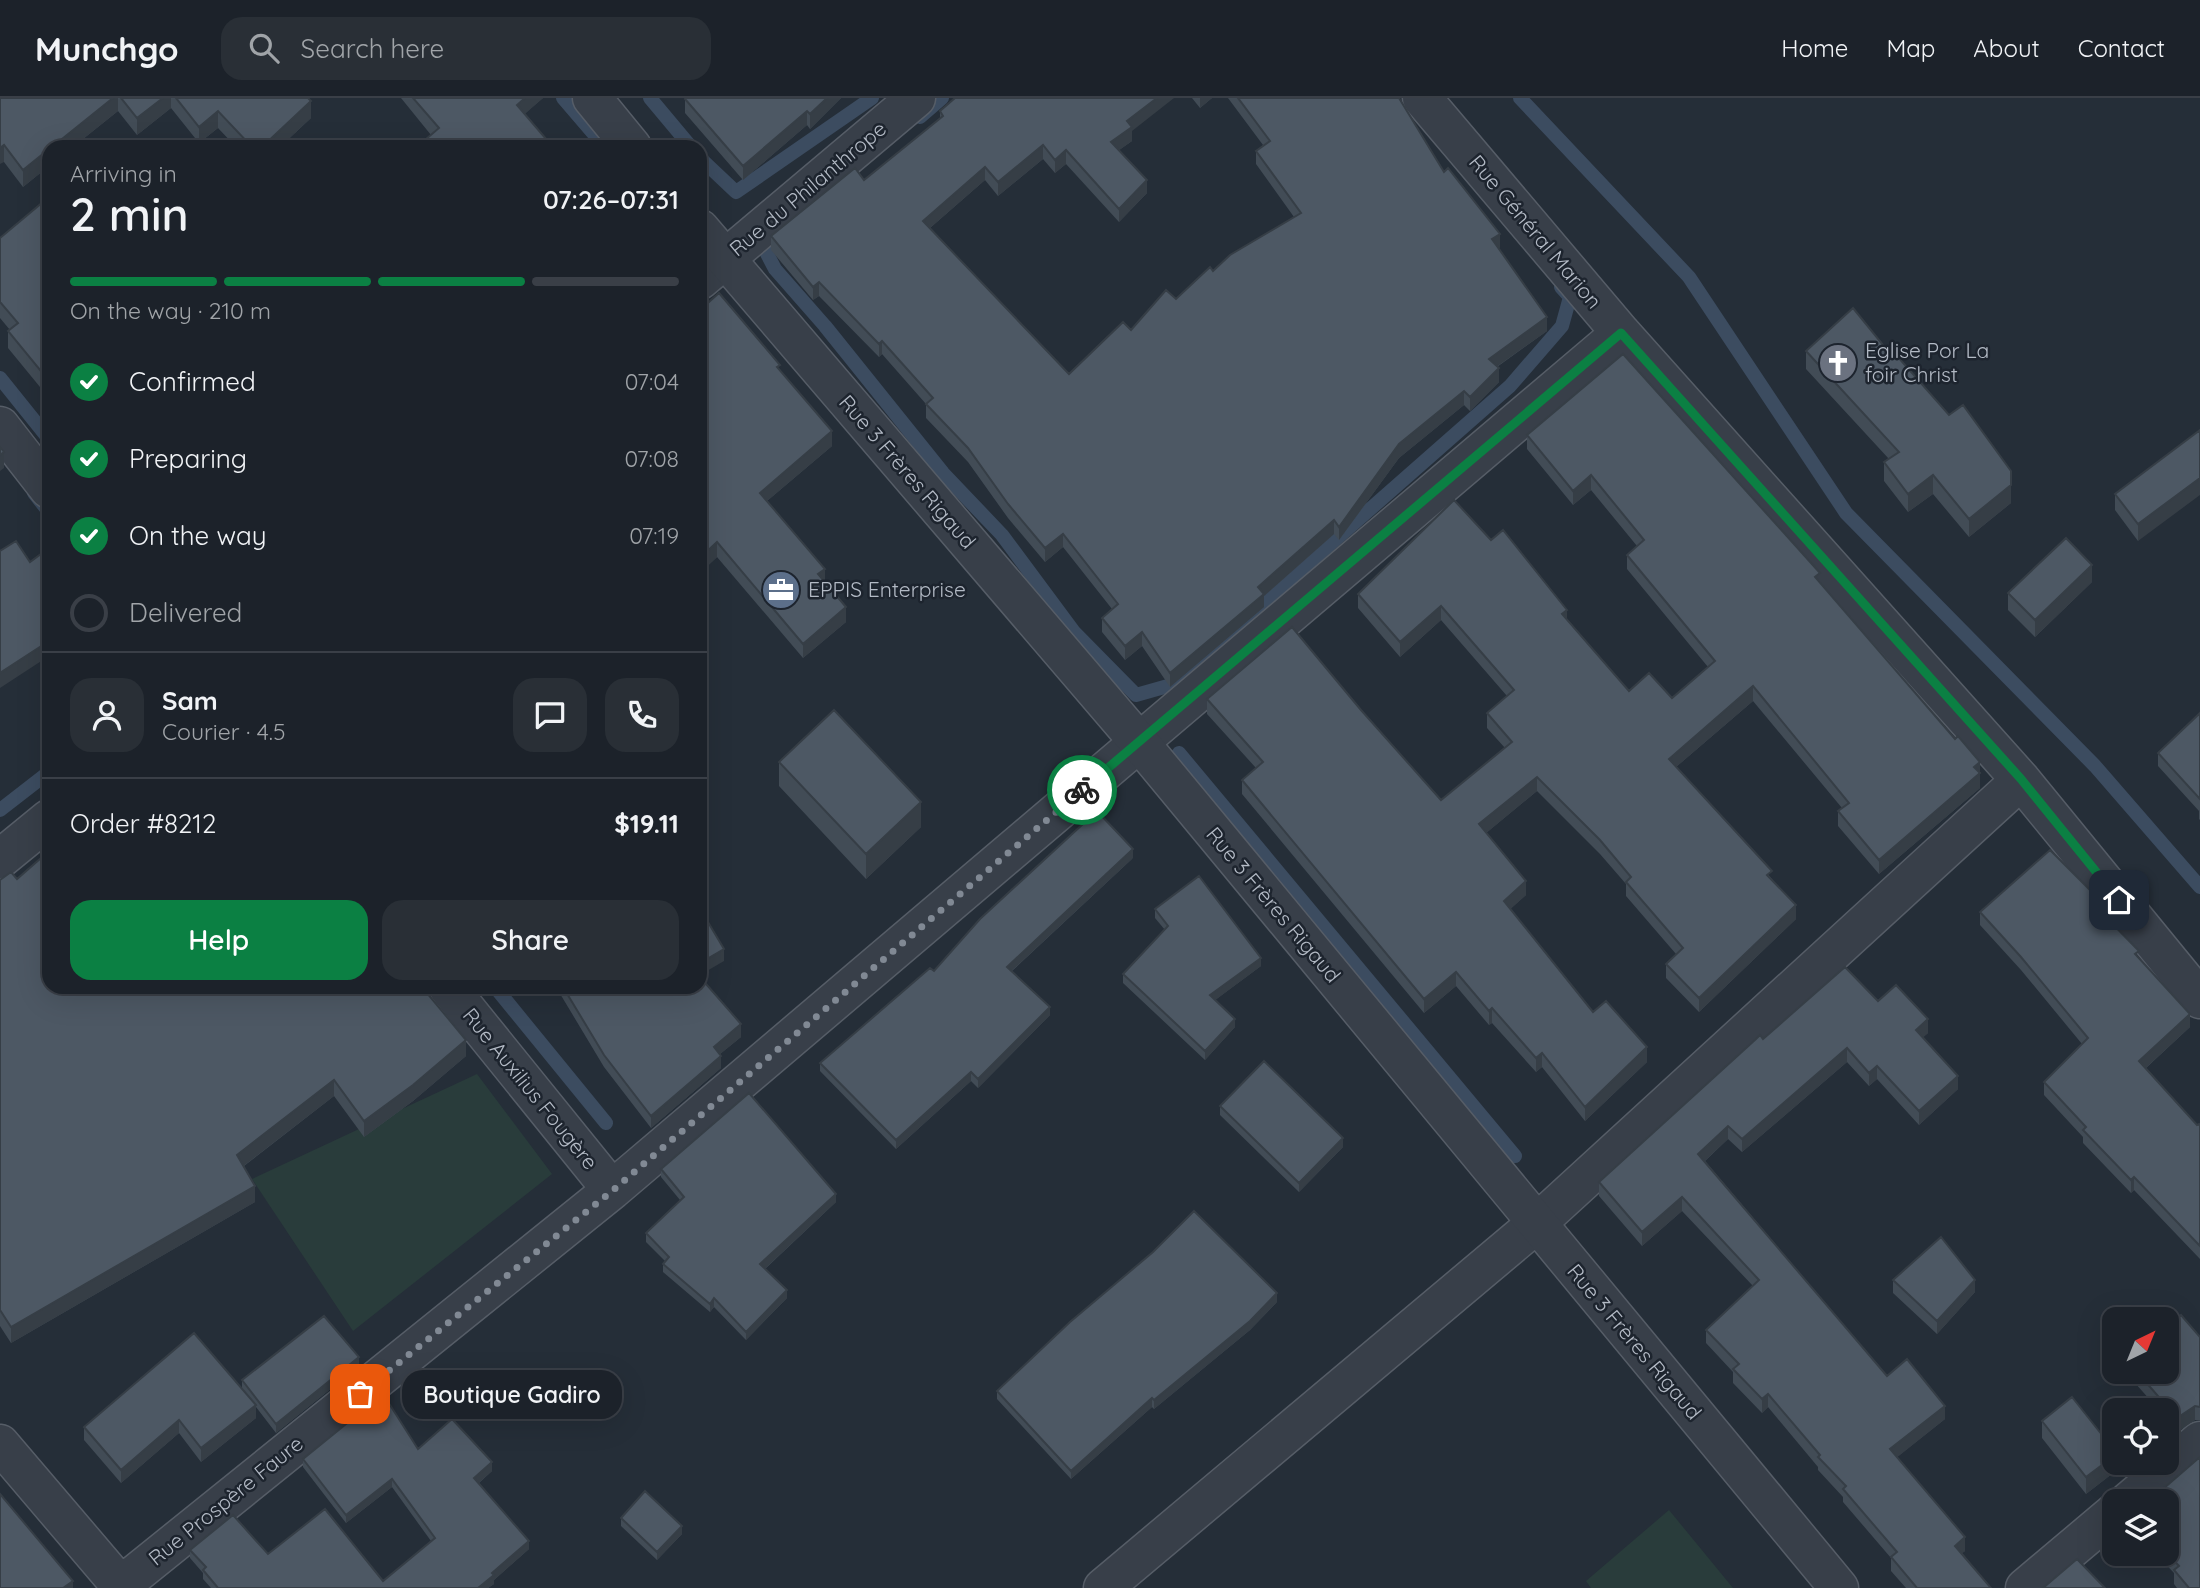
<!DOCTYPE html>
<html lang="en">
<head>
<meta charset="utf-8">
<style>
	:root { --surface:#1c222a; --page:#292f36; --text:#f1f3f6; --muted:#a0a4a8; --line:#3a3f47; --accent:#0b8043 }
	body { margin:0; font-family:Quicksand,sans-serif; background:var(--page); color:var(--text); height:100vh; display:flex; flex-direction:column; font-size:26px; white-space:nowrap }
	* { box-sizing:border-box; margin:0 }
	p { font-size:23px; color:var(--muted) }
	.icon { flex:none; width:38px; height:38px; fill:none; stroke:currentColor; stroke-width:2; stroke-linecap:round; stroke-linejoin:round }
	.map { position:relative; flex:1; overflow:hidden }
	.details { position:absolute; left:42px; top:42px; width:665px; height:854px; display:flex; flex-direction:column; background:var(--surface); border-radius:21px; box-shadow:0 7px 28px #0002,0 0 0 2px var(--line) }
	.details>* { flex:none }
	.needle { width:46px; rotate:43deg }
	.tools { position:absolute; left:2102px; top:1209px; display:grid; gap:14px }
	.tools a { display:grid; place-items:center; width:77px; height:77px; border-radius:14px; background:var(--surface); box-shadow:0 7px 28px #0002,0 0 0 2px var(--line); font-size:35px }
	.pin { position:absolute; display:grid; place-items:center; width:60px; height:60px; color:#fff; margin:-30px; border-radius:14px; box-shadow:0 4px 10px #0006 }
	.courier { position:absolute; display:grid; place-items:center; width:70px; height:70px; margin:-35px; border:5px solid #0b8043; border-radius:50%; background:#fff; color:#222; box-shadow:0 2px 9px #0007 }
	.bubble { position:absolute; height:49px; border-radius:21px; background:var(--surface); box-shadow:0 7px 28px #0002,0 0 0 2px var(--line); font-size:23px; font-weight:600; line-height:49px; text-align:center }
	.headline em { font-style:normal; font-weight:600 }
	.headline div { display:flex; flex-direction:column-reverse }
	.headline { display:flex; align-items:center; justify-content:space-between; height:119px; padding:0 28px }
	h1 { font-size:46px; font-weight:600; line-height:52px }
	.bar { display:grid; grid-template-columns:repeat(4,1fr); gap:10px 7px; align-content:center; height:84px; padding:0 28px }
	.bar i { height:9px; border-radius:5px; background:var(--line) }
	.bar .selected { background:var(--accent) }
	.bar p { grid-column:span 4 }
	.line { display:flex; align-items:center; gap:18px; padding:0 28px; border-top:2px solid var(--line) }
	.line div { flex:1 }
	.round { display:grid; place-items:center; flex:none; width:74px; height:74px; border-radius:21px; background:var(--page) }
	ol { padding:0 28px; list-style:none }
	li { display:flex; align-items:center; gap:21px; height:77px }
	li p { margin-inline-start:auto }
	li .icon { padding:7px; border-radius:50%; background:var(--accent); color:#fff; stroke-width:4 }
	li:last-child { color:var(--muted) }
	li i { width:38px; height:38px; border:4px solid var(--line); border-radius:50% }
	.action { display:flex; gap:14px; margin-top:auto; padding:14px 28px }
	.action a { flex:1; height:80px; border-radius:21px; background:var(--accent); color:#fff; font-size:28px; font-weight:600; line-height:80px; text-align:center }
	.action a+a { background:var(--page); color:var(--text) }
	header { display:flex; align-items:center; gap:42px; box-sizing:border-box; height:98px; padding:0 35px; background:var(--surface); border-bottom:2px solid var(--line) }
	header strong { font-size:33px }
	nav { display:flex; gap:38px; margin-inline-start:auto; font-size:24px }
	.search { width:490px; height:63px; background:var(--page); display:flex; align-items:center; gap:18px; box-sizing:border-box; padding:0 24px; border-radius:21px; color:var(--muted); font-size:26px }
	.map>svg:first-child { display:block }
</style>
</head>
<body>
<header>
<strong>Munchgo</strong>
<div class="search"><svg class="icon" aria-label="search" viewBox="0 0 24 24"><circle cx="10" cy="10" r="6"/><path d="M15 15l6 6"/></svg>Search here</div>
<nav><a>Home</a><a>Map</a><a>About</a><a>Contact</a></nav>
</header>
<div class="map">
<svg width="2200" height="1490" viewBox="0 0 2200 1490">
	<rect width="100%" height="100%" fill="#252e38"/>
	<!-- park -->
	<path fill="#293c3b" d="M477 976 552 1076 353 1233 252 1081Z
		M1669 1412 1733 1490H1591L1586 1483Z"/>
	<g fill="none" stroke-linecap="round" stroke-linejoin="round">
		<!-- stream -->
		<path stroke="#3c4c60" stroke-width="14" d="M563 0 605 49
			M650 0 691 49
			M1520 0 1689 179 1846 415 2095 668 2200 789
			M920 19 942 0
			M700 60 736 94 872 0
			M770 139 762 146 775 171 825 228 943 375 1002 437 1074 534 1136 597 1189 582 1252 515 1510 288 1562 228 1570 199 1561 189
			M0 280 49 341
			M34 395 49 414
			M1179 655 1515 1058
			M0 712 49 674
			M495 889 606 1025"/>
		<defs>
			<path id="minor" d="M1422 0 1621 235 2021 682 2200 901
				M700 182 916 0
				M0 328 49 391
				M0 761 49 721
				M448 889 612 1092
				M0 1346 121 1488
				M2128 1404 2200 1343
				M118 1490 612 1092 1621 235
				M1103 1490 1536 1126 2021 682
				M2025 1490 2114 1415"/>
			<path id="tertiary" d="M592 0 632 49
				M700 131 1139 644 1839 1490"/>
		</defs>
		<!-- minor casing -->
		<use href="#minor" stroke="#565d67" stroke-width="41"/>
		<!-- tertiary casing -->
		<use href="#tertiary" stroke="#565d67" stroke-width="41"/>
		<!-- minor -->
		<use href="#minor" stroke="#383f49" stroke-width="38"/>
		<!-- tertiary -->
		<use href="#tertiary" stroke="#383f49" stroke-width="38"/>
	</g>
	<!-- wall -->
	<path fill="#424c56" d="M0 0H308L311 20 280 49H236L218 30 199 45 171 10 137 37 118 13 73 49H49V68L23 89 4 64Z
		M401 0H543L524 16 553 49H418L431 37Z
		M841 0 810 31 807 27 743 82 685 15V1Z
		M1192 0H1212L1200 10Z
		M1228 0H1399L1444 74 1500 149 1498 151 1547 233 1497 269 1499 284 1470 313 1464 307 1399 360 1339 442 1334 436 1264 498V509L1170 589 1142 548 1125 562 1102 534V520L1112 511 1063 449 1045 464 1008 420 968 364 926 320V306L882 256 879 259 819 198 813 202 771 152V138L864 82 940 21V13L1132 33V43L1119 52 1147 95 1119 124 1066 66 1055 75 1043 61 998 98 985 82 930 130 1069 276 1176 201 1213 173 1294 119 1256 66V53L1263 47Z
		M49 99V300L8 250V233L10 232 0 220V140Z
		M700 212 780 273 832 348 767 403 825 485 846 524 803 560 717 459 700 475Z
		M1806 253 2011 405 1969 439 1933 396 1908 414 1884 383V364L1889 361 1806 271Z
		M2200 332 2138 443 2115 412V396Z
		M1527 337 1820 484 1955 641 1980 664V690L1879 776 1838 728V713L1842 710 1753 603 1676 669 1772 781 1796 821 1699 914 1666 880V866L1676 856 1626 798V786L1600 756 1537 693 1486 735 1526 797 1510 811 1593 914 1647 964 1585 1023 1542 969 1536 974 1492 925 1489 927 1456 888 1424 915 1242 696V682L1256 670 1207 616V601L1361 612 1441 702 1505 650 1487 630V615L1507 598 1441 522 1400 559 1358 510V496L1491 442 1567 521 1629 593 1672 600 1708 569 1627 471V457L1637 448 1591 392 1573 407 1527 351Z
		M2092 484 2035 539 2008 512V495Z
		M2200 615V722L2199 721V713L2158 668V655Z
		M779 664 921 729 866 781 779 688Z
		M1133 760 1012 873 1050 917 978 990 971 983 896 1051 820 973V965L934 873Z
		M0 782 49 889 466 958 413 1003 364 1039 334 998 244 1068 255 1104 11 1245 0 1228Z
		M1155 811 1261 868 1215 902 1235 929 1205 962 1123 885V876L1165 832 1155 820Z
		M1980 814 2105 818 2139 860 2190 929 2146 970 2197 1027 2200 1028V1161L2134 1092 2131 1095 2083 1045V1039L2044 997V984L2082 946 2021 872 1980 827Z
		M556 889H700L741 939 720 956 721 970 651 1030 604 969Z
		M1928 935 1923 939 1958 991 1919 1027 1877 981 1869 988 1847 964 1742 1054 1728 1041 1705 1063 1887 1278 1945 1321 1897 1359 1965 1453 1962 1455 1991 1490H1906L1891 1473V1460L1843 1404V1399L1818 1372V1369L1768 1309 1762 1315 1733 1285V1274L1706 1245V1232L1753 1188 1682 1113 1642 1148 1599 1098V1084L1763 941Z
		M1220 1008 1343 1049 1299 1094 1220 1017Z
		M661 1071 836 1104 765 1171 787 1200 746 1242 714 1209 710 1214 663 1174V1166L665 1163 646 1144V1135L680 1102 661 1079Z
		M1893 1182 1975 1194 1937 1236 1893 1195Z
		M1277 1204 1250 1232 1154 1311 1152 1309 1071 1381 997 1301V1293Z
		M2200 1239V1322H2195L2177 1334 2166 1321V1312H2159L2127 1276V1274H2166Z
		M359 1268 276 1335 256 1309V1320L201 1364 179 1335 121 1385 84 1342V1329L242 1291V1282Z
		M2042 1323 2117 1365V1372L2086 1396 2042 1340Z
		M418 1351 492 1373 479 1385 529 1451 494 1482V1486L488 1490H211L203 1481V1475L190 1460V1452L383 1483 431 1443 392 1389 346 1425 303 1369V1361Z
		M2166 1404 2200 1490H2177L2174 1486V1475L2156 1456H2166Z
		M621 1420 682 1436 657 1462 621 1428Z"/>
	<!-- shaded-wall -->
	<path fill="#363e46" d="M113 0H118V13L73 49H52Z
		M163 0H171V10L137 37V20Z
		M525 0H543L517 23V7Z
		M827 0H841L810 31V16Z
		M1157 0H1174L1132 33V43L1111 58V44L1127 23Z
		M1200 0H1212L1200 10Z
		M311 3V20L280 49H262Z
		M218 13V30L199 45V29Z
		M807 13V27L743 82V68Z
		M4 47V64L0 66V50Z
		M1043 47V61L998 98V84Z
		M49 51V68L23 89V72Z
		M1066 52V66L1055 75V62Z
		M985 69V82L923 136V123Z
		M1147 82V95L1119 124V111Z
		M1500 136V149L1492 155V141Z
		M819 184V198L813 202V189Z
		M1547 219V233L1489 274V261Z
		M882 243V256L879 259V246Z
		M1499 270V284L1470 313V299Z
		M1464 293V307L1399 360 1339 442V429L1399 346Z
		M832 333V348L760 409V395Z
		M4 354V370L0 373V357Z
		M1591 377V392L1573 407V393Z
		M1933 377V396L1908 414V396Z
		M2200 380V397L2138 443V426Z
		M2011 387V405L1969 439V421Z
		M1334 422V436L1264 498V509L1170 589V575L1258 489Z
		M1063 436V449L1045 464V450Z
		M717 444V459L700 475V460Z
		M2092 467V484L2035 539V522Z
		M825 471V486L818 476Z
		M1441 508V522L1400 559V544Z
		M846 509V524L803 560V546Z
		M1567 512V526L1562 516Z
		M1142 534V548L1125 562V548Z
		M49 543V558L0 590V575Z
		M1753 588V603L1669 675V661Z
		M1980 664V690L1879 776V762Z
		M1537 679V693L1479 741V726Z
		M921 704V729L866 781V756Z
		M1133 751V760L1007 877V869Z
		M1526 783V797L1504 817V803Z
		M1796 807V821L1699 914V900Z
		M2105 807V820L2099 812Z
		M724 851V863L700 877V865Z
		M1261 860V868L1210 906V897Z
		M1456 874V888L1424 915V901Z
		M1050 909V917L978 990V981Z
		M1492 910V925L1489 927V913Z
		M2190 916V929L2139 976V963Z
		M1235 921V929L1205 962V953Z
		M1928 921V935L1916 946V932Z
		M741 926V939L714 961V949Z
		M466 942V958L413 1003 364 1039V1023Z
		M1647 949V964L1585 1023V1009Z
		M1847 950V964L1742 1054V1041Z
		M1542 955V969L1536 974V960Z
		M721 958V970L651 1030V1018Z
		M1877 968V981L1869 988V975Z
		M971 974V983L896 1051V1042Z
		M1958 978V991L1919 1027V1013Z
		M334 982V998L237 1073V1057Z
		M1728 1028V1041L1698 1069V1056Z
		M1343 1040V1049L1299 1094V1085Z
		M2134 1079V1092L2131 1095V1082Z
		M255 1088V1104L11 1245V1229Z
		M836 1096V1104L760 1175V1166Z
		M1682 1099V1113L1642 1148V1134Z
		M1975 1182V1194L1937 1236V1223Z
		M787 1192V1200L746 1242V1234Z
		M1277 1195V1204L1250 1232 1154 1311V1302Z
		M714 1200V1209L710 1214V1206Z
		M359 1259V1268L276 1335V1326Z
		M1768 1296V1309L1762 1315V1301Z
		M1152 1300V1309L1071 1381V1373Z
		M256 1307V1320L201 1364V1350Z
		M1945 1308V1321L1890 1365V1351Z
		M2195 1308V1322L2177 1334V1320Z
		M179 1322V1335L121 1385V1372Z
		M2114 1358V1365H2117V1372L2086 1396V1379Z
		M492 1364V1373L474 1389V1380Z
		M392 1381V1389L346 1425V1417Z
		M682 1428V1436L657 1462V1454Z
		M1965 1439V1453L1955 1461V1448Z
		M529 1443V1451L494 1482V1486L488 1490H478L492 1475Z
		M73 1483V1490H63Z"/>
	<!-- building -->
	<path fill="#4d5864" stroke="#363e46" stroke-width="2" d="M0 0H113L52 49H49V51L23 72 4 47 0 50Z
		M121 0H163L137 20Z
		M176 0H308L311 3 262 49H252L218 13 199 29Z
		M413 0H525L517 7 553 49H419L418 48 439 30Z
		M686 0H827L810 16 807 13 743 68 685 1Z
		M955 0H1157L1127 23 1132 29 1111 44 1147 82 1119 111 1066 52 1055 62 1043 47 998 84 985 69 923 123 1069 276 1123 224 1131 232 1166 192 1176 201 1210 169 1213 173 1230 157 1301 115 1256 53 1270 43 1238 0H1399L1444 74 1448 70 1500 136 1492 141 1547 219 1489 261 1499 270 1470 299 1464 293 1399 346 1339 429 1334 422 1258 489 1264 496 1170 575 1142 534 1125 548 1102 520 1118 506 1063 436 1045 450 1008 406 968 350 926 306 933 300 882 243 879 246 819 184 813 189 771 138 855 70 864 82 943 18 940 13Z
		M49 99V283L8 233 18 225 0 204V140Z
		M719 195 780 267 777 269 832 333 760 395 825 471 818 476 846 509 803 546 717 444 700 460V212Z
		M1853 210 1887 252 1890 250 1949 317 1963 307 2011 373V387L1969 421 1933 377 1908 396 1884 364 1899 354 1806 253Z
		M1623 256 1820 475 1815 479 1955 641 1958 638 1980 664 1974 669 1980 675 1879 762 1838 713 1849 705 1753 588 1669 661 1772 773 1767 777 1796 807 1699 900 1666 866 1683 850 1626 784 1631 779 1600 742 1537 679 1479 726 1526 783 1504 803 1593 914 1606 903 1647 949 1585 1009 1542 955 1536 960 1492 910 1489 913 1456 874 1424 901 1242 682 1263 664 1207 601 1292 529 1361 612 1441 702 1512 644 1487 615 1514 592 1441 508 1400 544 1358 496 1454 402 1491 442 1503 432 1567 512 1562 516 1629 593 1649 575 1672 600 1715 563 1627 457 1644 442 1591 377 1573 393 1527 337Z
		M2200 332V380L2138 426 2115 396Z
		M0 349 4 354 0 357Z
		M2066 440 2092 467 2035 522 2008 495Z
		M16 443 30 464 49 450V543L0 575V453Z
		M834 612 921 704 866 756 779 664Z
		M2200 615V701L2158 655Z
		M1097 713 1133 751 1007 869 1050 909 978 981 971 974 896 1042 820 965 930 870 934 873 980 821Z
		M2050 752 2105 807 2099 812 2139 853 2135 856 2190 916 2139 963 2197 1027 2199 1026 2200 1028V1148L2134 1079 2131 1082 2083 1032 2086 1029 2044 984 2088 940 2021 859 1980 814Z
		M49 753V889H422L466 942 413 987 364 1023 334 982 237 1057 255 1088 11 1229 0 1212V782L11 774 17 781Z
		M1199 778 1261 860 1210 897 1235 921 1205 953 1123 876 1168 828 1155 811Z
		M700 813 705 819 724 851 700 865Z
		M1845 869 1878 903 1896 887 1928 921 1916 932 1958 978 1919 1013 1877 968 1869 975 1847 950 1742 1041 1728 1028 1698 1056 1887 1278 1907 1261 1945 1308 1890 1351 1965 1439 1955 1448 1991 1490H1917L1891 1459 1897 1454 1843 1391 1846 1388 1818 1359 1820 1357 1768 1296 1762 1301 1733 1271 1739 1266 1706 1232 1759 1182 1682 1099 1642 1134 1599 1084 1756 941 1760 937 1763 941Z
		M700 879 741 926 714 949 721 958 651 1018 604 957 563 889H700Z
		M1264 963 1343 1040 1299 1085 1220 1008Z
		M749 995 836 1096 760 1166 787 1192 746 1234 714 1200 710 1206 663 1166 669 1159 646 1135 684 1099 661 1071Z
		M1194 1113 1277 1195 1250 1223 1154 1302 1152 1300 1071 1373 997 1293 1070 1224 1153 1154Z
		M1941 1139 1975 1182 1937 1223 1893 1182Z
		M2181 1217 2200 1239V1309L2195 1308 2177 1320 2137 1274H2166V1229Z
		M324 1218 359 1259 276 1326 242 1282Z
		M194 1235 256 1307 201 1350 179 1322 121 1372 84 1329Z
		M383 1296 418 1351 452 1321 492 1364 474 1380 529 1443 492 1475 494 1477 478 1490H218L203 1472 206 1469 190 1452 233 1417 268 1456 325 1411 383 1483 435 1440 392 1381 346 1417 303 1361Z
		M2072 1299 2114 1352V1358L2086 1379 2042 1323Z
		M2200 1359V1490H2189L2174 1472 2179 1468 2166 1454V1404H2148Z
		M645 1393 682 1428 657 1454 621 1420Z
		M0 1396 73 1483 63 1490H0Z
		M2077 1461 2105 1490H2043Z"/>
	<g fill="none" stroke-linecap="round" stroke-linejoin="round">
		<!-- done -->
		<path stroke="#818994" stroke-width="7" stroke-dasharray="0 12.6" d="M360 1296 612 1093 1082 692"/>
		<!-- route -->
		<path stroke="#0b8043" stroke-width="9" d="M1082 692 1621 235 2021 681 2119 802"/>
	</g>
	<!-- icons -->
	<defs>
		<symbol id="church-disc" viewBox="-11 -11 22 22"><circle r="9.5" fill="#6b7280" stroke="#1d242e"/><path d="M-1.2-6h2.4v3.5h3.3v2.4h-3.3V6h-2.4V-.1h-3.3v-2.4h3.3Z" fill="#fff"/></symbol>
		<symbol id="office-disc" viewBox="-11 -11 22 22"><circle r="9.5" fill="#5c6f8a" stroke="#1d242e"/><path d="M-6-3h4V-5.5h4V-3h4V5H-6ZM-1-4.5V-3h2v-1.5ZM-6 0V1H6V0Z" fill="#fff"/></symbol>
	</defs>
	<g fill-rule="evenodd">
		<use href="#church-disc" x="1816" y="243" width="44" height="44"/>
		<use href="#office-disc" x="759" y="470" width="44" height="44"/>
	</g>
	<g text-anchor="middle" stroke-width="5" stroke-linejoin="round" paint-order="stroke">
		<!-- street labels -->
		<g font-size="21" fill="#b3bac5" stroke="#1d242e">
			<text transform="translate(808 91) rotate(-40)" y="7">Rue du Philanthrope</text>
			<text transform="translate(1535 134) rotate(50)" y="7">Rue Général Marion</text>
			<text transform="translate(907 374) rotate(49)" y="7">Rue 3 Frères Rigaud</text>
			<text transform="translate(1273 807) rotate(50)" y="7">Rue 3 Frères Rigaud</text>
			<text transform="translate(530 991) rotate(51)" y="7">Rue Auxilius Fougère</text>
			<text transform="translate(1634 1244) rotate(50)" y="7">Rue 3 Frères Rigaud</text>
			<text transform="translate(226 1403) rotate(-39)" y="7">Rue Prospère Faure</text>
		</g>
		<!-- poi labels -->
		<g font-size="21" fill="#b3bac5" stroke="#1d242e" text-anchor="start">
			<text x="1865" y="260">Eglise Por La<tspan x="1865" dy="24">foir Christ</tspan></text>
			<text x="808" y="499">EPPIS Enterprise</text>
		</g>
	</g>
</svg>
<div class="tools">
<a><svg class="needle" viewBox="-14 -14 28 28"><path d="M0-13l5 13h-10z" fill="#e53935"/><path d="M0 13l5-13h-10z" fill="#a0a4a8"/></svg></a>
<a><svg class="icon" aria-label="locate" viewBox="0 0 24 24"><circle cx="12" cy="12" r="6"/><path d="M12 2v4M12 18v4M2 12h4M18 12h4"/></svg></a>
<a><svg class="icon" aria-label="layers" viewBox="0 0 24 24"><path d="M12 4l9 5-9 5-9-5zM3 14l9 5 9-5"/></svg></a>
</div>
<div class="pin" style="left:360px;top:1296px;background:#ea580c"><svg class="icon" aria-label="bag" viewBox="0 0 24 24"><path d="M5 8h14l-1 12H6zM9 8a3 3 0 0 1 6 0"/></svg></div>
<div class="pin" style="left:2119px;top:802px;background:#1f2937"><svg class="icon" aria-label="home" viewBox="0 0 24 24"><path d="M3 11l9-7 9 7M6 9v11h12V9"/></svg></div>
<div class="courier" style="left:1082px;top:692px"><svg class="icon" aria-label="bike" viewBox="0 0 24 24"><circle cx="6" cy="16" r="4"/><circle cx="18" cy="16" r="4"/><path d="M6 16l4-8h5l3 8M10 8l3 8H6M13 5h3"/></svg></div>
<div class="bubble" style="left:402px;top:1272px;width:220px">Boutique Gadiro</div>
<section class="details">
<div class="headline"><div><h1>2 min</h1><p>Arriving in</p></div><em>07:26–07:31</em></div>
<div class="bar"><i class="selected"></i><i class="selected"></i><i class="selected"></i><i></i><p>On the way · 210 m</p></div>
<ol>
<li><svg class="icon" aria-label="check" viewBox="0 0 24 24"><path d="M5 12l5 5 9-10"/></svg>Confirmed<p>07:04</p></li>
<li><svg class="icon" aria-label="check" viewBox="0 0 24 24"><path d="M5 12l5 5 9-10"/></svg>Preparing<p>07:08</p></li>
<li><svg class="icon" aria-label="check" viewBox="0 0 24 24"><path d="M5 12l5 5 9-10"/></svg>On the way<p>07:19</p></li>
<li><i></i>Delivered</li>
</ol>
<div class="line" style="height:126px"><a class="round"><svg class="icon" aria-label="person" viewBox="0 0 24 24"><circle cx="12" cy="8" r="4"/><path d="M4 21q1-7 8-7t8 7"/></svg></a><div><b>Sam</b><p>Courier · 4.5</p></div><a class="round"><svg class="icon" aria-label="chat" viewBox="0 0 24 24"><path d="M4 5h16v11H9l-5 4z"/></svg></a><a class="round"><svg class="icon" aria-label="phone" viewBox="0 0 24 24"><path d="M5 4h4l2 5-3 2q2 4 5 5l2-3 5 2v4C11 20 4 13 5 4z"/></svg></a></div>
<div class="line" style="height:91px"><div>Order #8212</div><b>$19.11</b></div>
<div class="action"><a>Help</a><a>Share</a></div>
</section>
</div>
</body>
</html>
